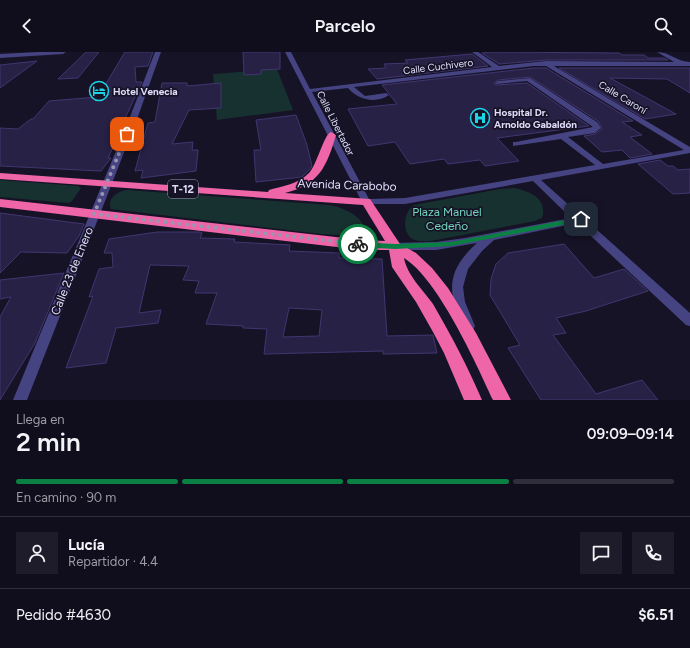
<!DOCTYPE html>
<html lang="es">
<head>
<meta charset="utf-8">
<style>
	:root { --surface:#100e1d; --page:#1e1c2a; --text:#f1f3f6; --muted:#9c9ca4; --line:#302e3b; --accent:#0b8043 }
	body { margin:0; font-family:Figtree,sans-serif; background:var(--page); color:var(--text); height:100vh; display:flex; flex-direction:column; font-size:15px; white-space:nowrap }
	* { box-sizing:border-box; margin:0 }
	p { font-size:13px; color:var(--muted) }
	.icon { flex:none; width:22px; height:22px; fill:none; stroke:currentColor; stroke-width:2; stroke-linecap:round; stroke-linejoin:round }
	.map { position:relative; height:348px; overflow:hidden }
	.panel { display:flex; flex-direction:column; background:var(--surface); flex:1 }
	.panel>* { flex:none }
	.pin { position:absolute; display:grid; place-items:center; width:34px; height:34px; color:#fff; margin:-17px; border-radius:8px; box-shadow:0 2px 6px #0006 }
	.courier { position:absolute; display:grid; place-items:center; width:40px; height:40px; margin:-20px; border:3px solid #0b8043; border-radius:50%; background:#fff; color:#222; box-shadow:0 1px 5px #0007 }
	.head em { font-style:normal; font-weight:600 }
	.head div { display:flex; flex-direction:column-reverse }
	.head { display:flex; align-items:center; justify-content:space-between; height:68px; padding:0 16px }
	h1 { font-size:26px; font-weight:600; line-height:30px }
	.bar { display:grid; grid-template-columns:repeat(4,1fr); gap:6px 4px; align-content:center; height:48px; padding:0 16px }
	.bar i { height:5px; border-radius:3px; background:var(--line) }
	.bar .active { background:var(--accent) }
	.bar p { grid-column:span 4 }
	.line { display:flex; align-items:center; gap:10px; padding:0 16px; border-top:1px solid var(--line) }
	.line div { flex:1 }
	.round { display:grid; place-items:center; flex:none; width:42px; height:42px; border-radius:0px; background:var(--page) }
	header { display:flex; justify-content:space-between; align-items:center; height:52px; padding:0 16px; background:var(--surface); font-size:18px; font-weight:600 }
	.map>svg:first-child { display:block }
</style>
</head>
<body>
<header><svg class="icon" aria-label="back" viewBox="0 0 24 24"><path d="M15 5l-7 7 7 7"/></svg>Parcelo<svg class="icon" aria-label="search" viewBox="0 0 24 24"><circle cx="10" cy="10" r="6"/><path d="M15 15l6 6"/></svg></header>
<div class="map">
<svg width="690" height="348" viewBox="0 0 690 348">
	<rect width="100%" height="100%" fill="#161327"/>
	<!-- green -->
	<path fill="#173130" d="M277 17 293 58 217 68 213 22Z
		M0 128 78 134 81 136 72 149 69 151 0 145Z
		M514 136C530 139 548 147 542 166L535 169 431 189C426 189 420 190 415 188 401 183 403 160 414 153L500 137Z
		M127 138 329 153C342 155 364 164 365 179L361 183 356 184 321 182 111 157C106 147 118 139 127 138Z"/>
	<!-- building -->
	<path fill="#282146" stroke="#413670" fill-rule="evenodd" d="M86 0H99L78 26 58 27Z
		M125 0H153L148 14 135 15 136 30H142L122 73 124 72 108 106H111L101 119 0 114V76L18 77 31 67H33L49 49 98 45Z
		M243 0H280V17L261 18V22L244 23Z
		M491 0 619 1 622 3H644L648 6H664L668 8H546L499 12 482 1Z
		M472 2 488 14 377 27 368 17 386 16 384 12 408 11 405 8Z
		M37 9 0 36V13Z
		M534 16H546L633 69 622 70 642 83 630 85 652 102 630 106 622 98 602 100 584 84 595 82 602 77 598 69 530 25 498 28 494 31 496 33 527 31 589 74 497 86 519 109 485 114 480 108 448 112 444 107 410 112 395 90 368 94 348 57 397 52 382 33Z
		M559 16H690V41L667 27 610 26 676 62 645 67Z
		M162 31H187V34L221 31V56L189 58 172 92 193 90 192 98H198L196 119 141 126 143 118 135 119 148 71 155 70Z
		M296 63 307 93 312 114 311 116 302 125 256 130 254 98H261L256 68Z
		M660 108 668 114H673L678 118 690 117V141L673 142 638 112Z
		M0 161 84 172 79 184 67 201 21 200 0 221Z
		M157 180H200L202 181 200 186 235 187 234 190 290 193 289 199 339 201V206L382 207 387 284 433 283 437 301 383 302V299L264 302 267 277 243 276V274L206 272 217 241H195L199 229 183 228 189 214 150 213 139 261 161 258 158 271 116 276 106 311 66 316 93 244 89 245 99 217 113 215 112 201H104L109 187ZM289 256 322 258 319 284 283 285Z
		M564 192 594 226 624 217 648 239 586 259 556 266 566 281 553 283 596 342 642 328 658 348H541L508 296 520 293 490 243 491 227 496 212 508 201Z
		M64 221 35 291 0 348V265L11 245 0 247V228Z"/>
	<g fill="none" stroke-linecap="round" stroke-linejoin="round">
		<!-- minor -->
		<path fill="#454381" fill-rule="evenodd" d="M38 0H66L63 2 0 6V2Z
			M155 0H161L136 70 27 348H13L128 70Z
			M285 0H291L310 37 492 15 472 0H478L499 14 546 9 674 10 657 0C670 0 677 10 690 10V14H554L690 95V101L541 128 581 164 584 165 586 168 690 261V274L686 273 577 171 494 188 482 199 468 217 463 235 465 250 475 274 473 278 469 280 465 278C447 241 445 220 477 191L436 198H395L391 197 390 194 391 191 436 190 465 186 571 166 533 129 405 152H363ZM534 14H546L684 98 603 112 568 85 595 81 601 76 597 70 530 26 498 29 495 31 496 32 527 29 593 75 516 90H513V94L561 87 595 113 405 146 369 147 312 40 348 36C358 48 376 52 389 43L386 41 365 44 354 35Z"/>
		<!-- highway -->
		<path fill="#ee65a8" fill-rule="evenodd" d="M331 80 336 83C327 114 319 133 285 141L370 147 400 192 416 201 432 216 448 236 476 281 511 348H493C476 311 438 227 404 206 407 223 423 238 433 252 451 283 468 315 482 348H464L444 301 433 280 416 250 392 215 389 198H362L0 155V147L362 188 385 189 363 153 0 127V121L268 140 269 138C283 134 298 132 309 121 317 113 324 82 331 80Z"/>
	</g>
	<!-- route -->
	<path fill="#0b8043" d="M581 165 583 166V169L451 194 395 197 358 195 355 192 358 190 395 192 451 190Z"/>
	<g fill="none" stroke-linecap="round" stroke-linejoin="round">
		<!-- done -->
		<path stroke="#9996b1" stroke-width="4" stroke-dasharray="0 7.2" d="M127 82 94 162 358 192"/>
	</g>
	<!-- icons -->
	<defs>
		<symbol id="hotel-ring" viewBox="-11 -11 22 22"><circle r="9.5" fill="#161327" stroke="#1ed4e7" stroke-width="1.5"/><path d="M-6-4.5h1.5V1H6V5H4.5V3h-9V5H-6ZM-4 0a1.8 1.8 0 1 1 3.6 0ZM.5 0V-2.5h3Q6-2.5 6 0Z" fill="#1ed4e7"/></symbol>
		<symbol id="hospital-ring" viewBox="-11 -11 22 22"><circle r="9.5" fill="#161327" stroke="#1ed4e7" stroke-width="1.5"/><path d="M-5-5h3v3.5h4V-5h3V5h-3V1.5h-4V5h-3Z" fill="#1ed4e7"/></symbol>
	</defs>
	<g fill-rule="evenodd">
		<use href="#hotel-ring" x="88" y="28" width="22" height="22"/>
		<use href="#hospital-ring" x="469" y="55" width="22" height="22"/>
	</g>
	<g text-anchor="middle" stroke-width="3.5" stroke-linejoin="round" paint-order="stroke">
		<!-- far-street labels -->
		<g font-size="10" fill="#e0ddfb" stroke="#161327">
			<text transform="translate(438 14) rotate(-7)" y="4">Calle Cuchivero</text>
			<text transform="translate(623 45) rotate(31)" y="4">Calle Caroní</text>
			<text transform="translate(336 71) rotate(63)" y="4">Calle Libertador</text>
		</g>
		<!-- far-poi labels -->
		<g font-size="10" font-weight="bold" fill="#e0ddfb" stroke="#161327" text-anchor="start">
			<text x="113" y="43">Hotel Venecia</text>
			<text x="494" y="64">Hospital Dr.<tspan x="494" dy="12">Arnoldo Gabaldón</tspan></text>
		</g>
		<!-- shield labels -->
		<rect fill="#161327" stroke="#a3a0bb" stroke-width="1" x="168" y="128" width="30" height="18" rx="3"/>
		<g font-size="11" font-weight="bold" fill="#e0ddfb">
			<text x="183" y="141">T-12</text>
		</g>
		<!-- street labels -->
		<g font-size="12" fill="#e0ddfb" stroke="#161327">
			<text transform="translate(347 133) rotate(2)" y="4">Avenida Carabobo</text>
			<text transform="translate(72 219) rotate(-68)" y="4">Calle 23 de Enero</text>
		</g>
		<!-- park labels -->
		<g font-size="12" fill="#70d5bb" stroke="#161327">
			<text x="447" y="164">Plaza Manuel<tspan x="447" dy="14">Cedeño</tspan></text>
		</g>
	</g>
</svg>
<div class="pin" style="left:127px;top:82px;background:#ea580c"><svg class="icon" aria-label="bag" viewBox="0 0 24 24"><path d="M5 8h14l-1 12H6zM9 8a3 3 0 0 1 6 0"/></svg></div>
<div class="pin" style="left:581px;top:167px;background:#1f2937"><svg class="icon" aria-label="home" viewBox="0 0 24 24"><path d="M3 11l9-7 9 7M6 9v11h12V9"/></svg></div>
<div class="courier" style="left:358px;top:192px"><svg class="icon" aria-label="bike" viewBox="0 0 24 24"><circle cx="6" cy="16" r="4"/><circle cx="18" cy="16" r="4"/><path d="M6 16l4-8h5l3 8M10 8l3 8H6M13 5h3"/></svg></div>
</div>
<section class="panel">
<div class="head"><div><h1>2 min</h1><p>Llega en</p></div><em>09:09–09:14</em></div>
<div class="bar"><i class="active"></i><i class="active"></i><i class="active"></i><i></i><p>En camino · 90 m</p></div>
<div class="line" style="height:72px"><a class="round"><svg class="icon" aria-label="person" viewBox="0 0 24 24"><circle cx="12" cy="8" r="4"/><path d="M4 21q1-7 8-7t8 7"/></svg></a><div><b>Lucía</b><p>Repartidor · 4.4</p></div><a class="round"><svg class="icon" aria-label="chat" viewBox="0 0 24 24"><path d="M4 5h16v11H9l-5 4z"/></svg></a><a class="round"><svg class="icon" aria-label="phone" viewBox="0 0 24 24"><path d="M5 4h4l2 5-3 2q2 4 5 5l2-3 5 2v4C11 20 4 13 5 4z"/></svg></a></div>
<div class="line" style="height:52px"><div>Pedido #4630</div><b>$6.51</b></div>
</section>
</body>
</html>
